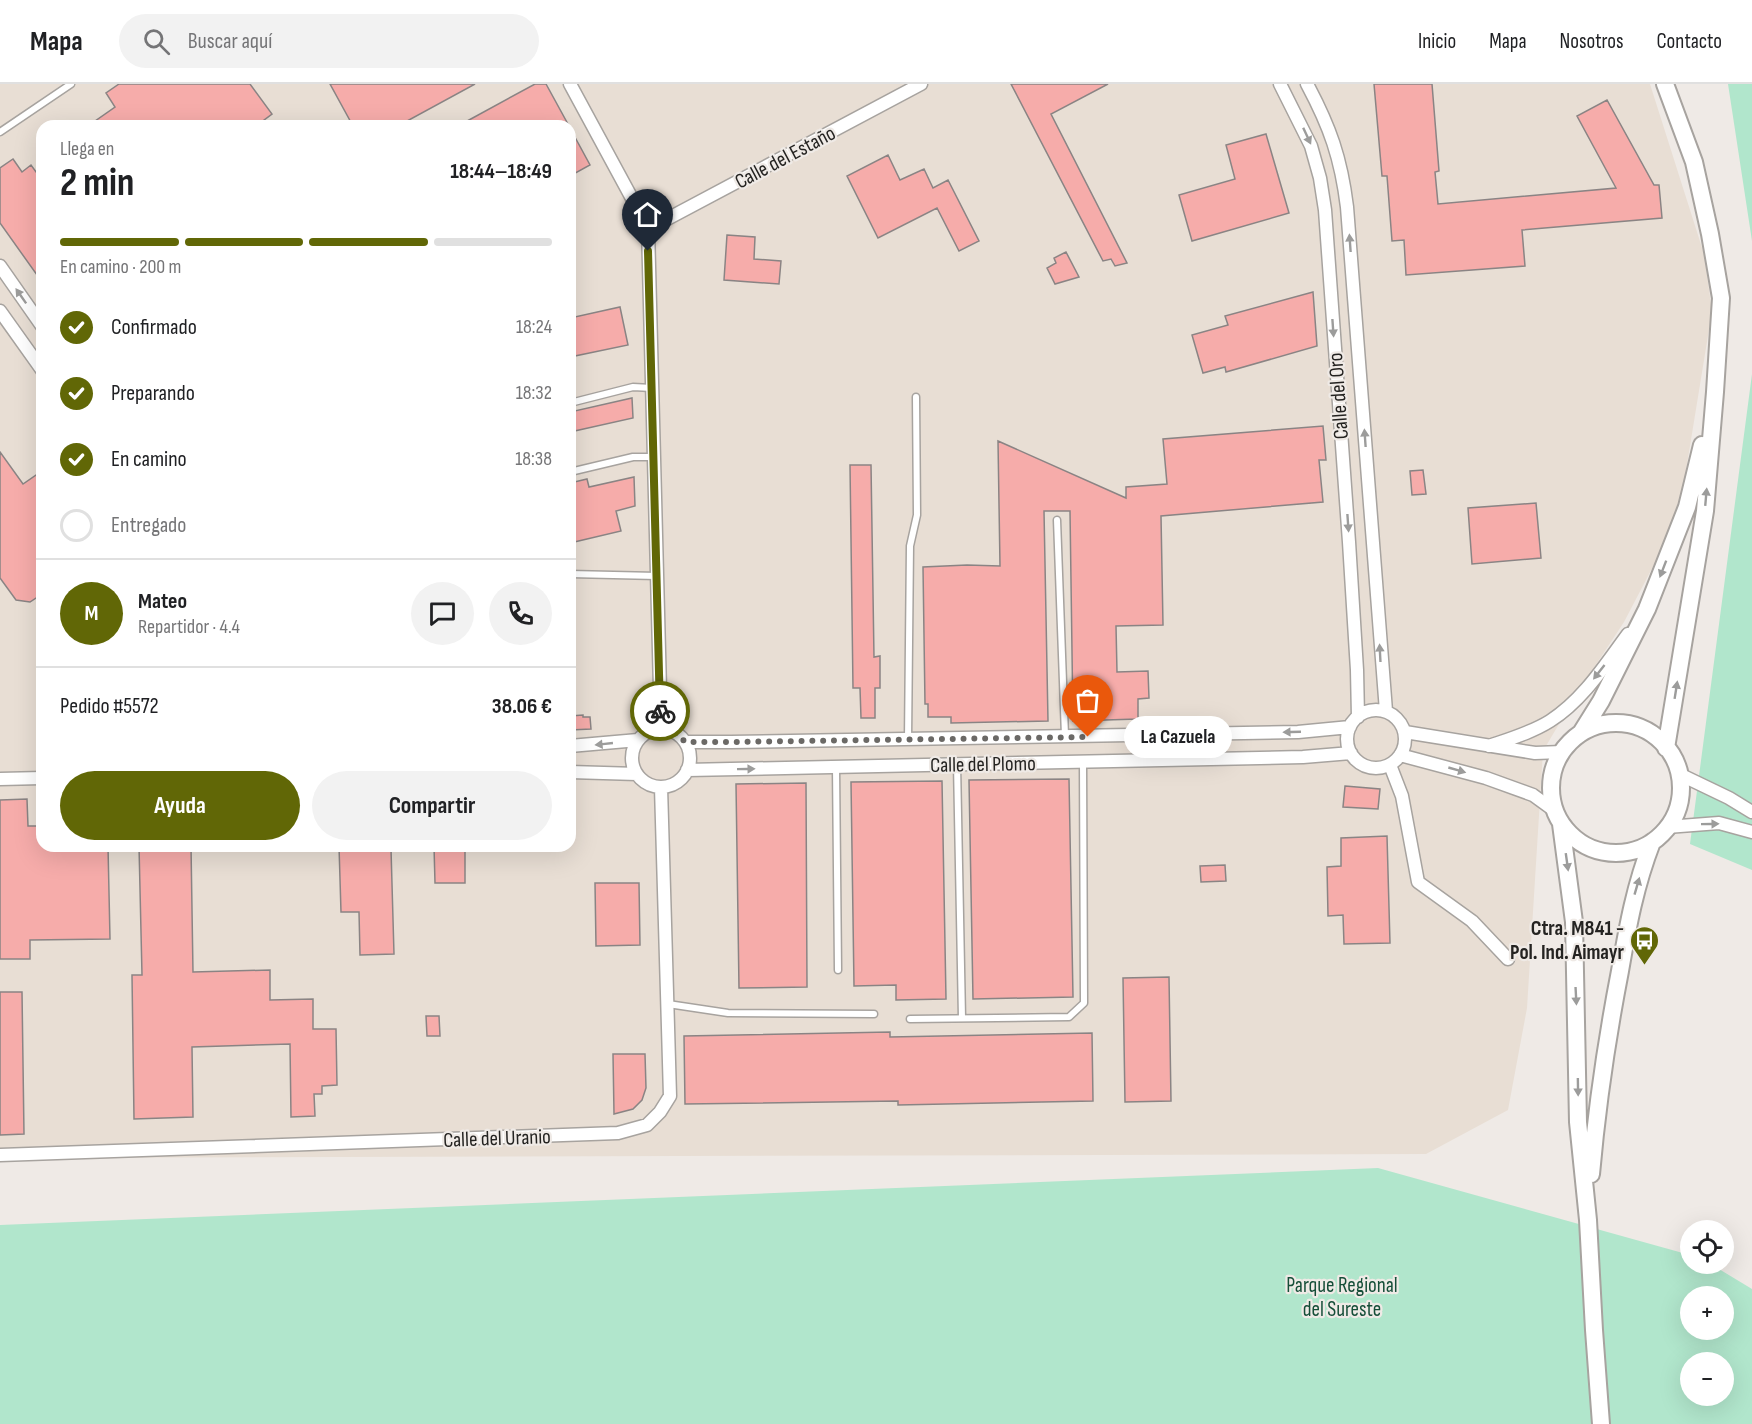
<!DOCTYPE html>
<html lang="es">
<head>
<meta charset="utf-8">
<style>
	:root { --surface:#fff; --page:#f2f2f2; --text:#202124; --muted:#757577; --line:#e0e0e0; --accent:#616706 }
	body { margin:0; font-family:"Sofia Sans Condensed",sans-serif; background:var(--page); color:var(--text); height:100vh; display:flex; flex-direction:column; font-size:22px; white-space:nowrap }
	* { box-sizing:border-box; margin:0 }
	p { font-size:20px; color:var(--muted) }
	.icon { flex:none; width:33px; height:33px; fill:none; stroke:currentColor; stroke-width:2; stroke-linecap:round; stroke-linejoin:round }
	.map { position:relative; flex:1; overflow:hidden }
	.panel { position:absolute; left:36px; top:36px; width:540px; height:732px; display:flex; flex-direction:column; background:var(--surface); border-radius:18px; box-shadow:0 6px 24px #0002 }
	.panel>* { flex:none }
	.fabs { position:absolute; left:1680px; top:1136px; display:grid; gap:12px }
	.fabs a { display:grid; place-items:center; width:54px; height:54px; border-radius:50%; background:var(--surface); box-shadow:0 6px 24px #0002; font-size:30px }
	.pin { position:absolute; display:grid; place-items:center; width:51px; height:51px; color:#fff; margin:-62px -26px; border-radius:50% 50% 50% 0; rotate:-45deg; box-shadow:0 0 6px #0007 }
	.pin .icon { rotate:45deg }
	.courier { position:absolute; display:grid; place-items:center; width:60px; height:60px; margin:-30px; border:4px solid #616706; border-radius:50%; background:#fff; color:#222; box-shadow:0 2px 8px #0007 }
	.bubble { position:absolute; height:42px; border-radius:21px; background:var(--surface); box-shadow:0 6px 24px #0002; font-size:20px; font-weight:700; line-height:42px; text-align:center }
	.overview em { font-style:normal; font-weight:700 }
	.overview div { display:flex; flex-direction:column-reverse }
	.overview { display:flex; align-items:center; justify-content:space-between; height:102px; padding:0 24px }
	h1 { font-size:39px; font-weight:700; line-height:45px }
	.bar { display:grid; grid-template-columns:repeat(4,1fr); gap:9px 6px; align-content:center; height:72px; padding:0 24px }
	.bar i { height:8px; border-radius:4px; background:var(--line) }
	.bar .on { background:var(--accent) }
	.bar p { grid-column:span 4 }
	.line { display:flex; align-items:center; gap:15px; padding:0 24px; border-top:2px solid var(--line) }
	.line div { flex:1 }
	.round { display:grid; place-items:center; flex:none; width:63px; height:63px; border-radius:32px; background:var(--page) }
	ol { padding:0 24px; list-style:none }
	li { display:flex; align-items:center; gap:18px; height:66px }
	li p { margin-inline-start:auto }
	li .icon { padding:6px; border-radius:50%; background:var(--accent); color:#fff; stroke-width:4 }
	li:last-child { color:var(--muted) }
	li i { width:33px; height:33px; border:3px solid var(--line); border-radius:50% }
	.primary-button { display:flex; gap:12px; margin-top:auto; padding:12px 24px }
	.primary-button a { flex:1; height:69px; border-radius:36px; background:var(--accent); color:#fff; font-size:24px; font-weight:700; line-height:69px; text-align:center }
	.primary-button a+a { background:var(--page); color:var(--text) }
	header { display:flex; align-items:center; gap:36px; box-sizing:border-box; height:84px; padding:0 30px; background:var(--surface); border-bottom:2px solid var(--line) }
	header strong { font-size:28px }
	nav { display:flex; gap:33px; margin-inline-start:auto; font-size:21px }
	.search { width:420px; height:54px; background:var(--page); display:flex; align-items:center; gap:15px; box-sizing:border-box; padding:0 21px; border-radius:33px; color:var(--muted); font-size:22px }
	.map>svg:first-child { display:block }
</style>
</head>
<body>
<header>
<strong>Mapa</strong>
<div class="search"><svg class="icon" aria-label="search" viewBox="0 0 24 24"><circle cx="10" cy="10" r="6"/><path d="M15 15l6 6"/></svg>Buscar aquí</div>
<nav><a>Inicio</a><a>Mapa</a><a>Nosotros</a><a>Contacto</a></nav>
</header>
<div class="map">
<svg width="1752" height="1340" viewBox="0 0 1752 1340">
	<rect width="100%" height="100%" fill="#efeae6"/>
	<!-- built -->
	<path fill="#e8ded4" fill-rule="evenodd" d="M0 0H1650L1704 170 1712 227 1681 417 1659 471 1624 538 1578 608 1543 667 1527 924 1508 1026 1426 1070 0 1074ZM42 42H570V762H42Z"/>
	<!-- green -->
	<path fill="#b1e6cc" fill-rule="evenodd" d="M1728 0H1752V157Z
		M1752 290V786L1690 760Z
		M1378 1084 1690 1171V1179H1709L1752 1205V1340H0V1141ZM1690 1212H1724V1245H1690ZM1690 1278H1724V1311H1690Z"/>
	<!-- building -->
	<path fill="#f6acaa" stroke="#8a8484" stroke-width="1.5" d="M119 0H250L272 30 256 42H88L115 23 106 9Z
		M330 0H475L398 42H353Z
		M535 0H546L569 42H458Z
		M1011 0H1108L1051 30 1127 179 1115 182 1111 175 1103 177Z
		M1374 0H1432L1439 87 1435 88 1438 120 1616 104 1577 32 1607 16 1654 101H1659L1662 134 1522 146 1525 182 1406 191 1404 156 1392 157 1387 92H1382Z
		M570 44 590 81 570 92Z
		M1266 50 1289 129 1192 157 1179 111 1235 95 1226 61Z
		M888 71 900 96 924 85 933 104 948 96 979 157 959 167 937 124 878 154 847 92Z
		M13 75 22 88 31 81 42 96V198L0 139V84Z
		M727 151 755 153 754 175 781 177 779 200 724 196Z
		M1066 168 1079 193 1055 200 1047 184 1056 179 1054 174Z
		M1313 208 1317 262 1226 288 1225 283 1203 289 1192 251 1228 241 1225 232Z
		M620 223 628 261 570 273V234Z
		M632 314 633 334 570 348V328Z
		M1323 342 1326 376H1319L1323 418 1161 432 1163 541 1116 542 1117 588 1148 587 1149 614 1138 615V635L1073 637 1070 427H1044L1048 637 951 639V633H928V620H925L923 483 967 481 1000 482 998 357 1126 414V403L1167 400 1163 355Z
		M0 368 23 400 42 387V510L30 518 16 516 0 494Z
		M850 381H871L874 573 880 572V604H875V634H861L860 604H853Z
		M1423 386 1426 410 1412 411 1410 387Z
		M634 393 635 422 616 427 621 447 570 459V399L587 395 589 403Z
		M1536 419 1541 474 1472 480 1468 424Z
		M583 631V633H590L591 645 570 646V632Z
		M1069 695 1073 913 973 915 969 696Z
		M942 697 946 915 896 916V901L854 902 851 698Z
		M806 699 807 903 739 904 736 700Z
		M1345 702 1380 705 1378 725 1343 723Z
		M27 715 28 742H42V762H108L110 855 30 856V875H0V716Z
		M1387 752 1390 859 1344 860 1343 831 1328 832 1327 783 1341 782V754Z
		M139 762H191L193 888 270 886V916L313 915V945H336L337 1001 322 1002V1010H314L315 1032 291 1033 290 960 192 963 193 1033 134 1035 132 891H142Z
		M339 762H357V765H391L394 870 360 871 359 828H341Z
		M434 762H465V799H435Z
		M1225 781 1226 797 1201 798 1200 782Z
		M595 799H639L640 861 596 862Z
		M1169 893 1171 1017 1125 1018 1123 894Z
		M0 908H22L24 1050 0 1051Z
		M426 932H439L440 952H427Z
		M890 948V953L1092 949 1093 1017 898 1021V1017L685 1020 684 952Z
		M613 970H645L646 1004 642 1016 633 1025 614 1030Z"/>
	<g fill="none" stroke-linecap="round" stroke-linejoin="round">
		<defs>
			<path id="lane" d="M0 48 71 0
				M570 319 633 303 652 304
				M570 388 633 373H654
				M1057 436 1065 652
				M570 490 657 492
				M908 655 910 462 917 431 916 313
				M957 680 962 934
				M836 683 838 886
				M668 920 728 929 874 930
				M910 935 1069 933 1084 919 1083 678"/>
			<path id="street" d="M570 0 648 144 661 644
				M1280 0 1311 62 1320 94 1325 126 1349 458 1357 586 1358 633
				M1307 0C1330 43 1341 74 1347 123L1386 627
				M648 144 669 134 921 0
				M0 182 42 242
				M0 227 42 286
				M1347 655a29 29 0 1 1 58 0a29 29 0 1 1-58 0Z
				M632 674a29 29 0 1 1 58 0a29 29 0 1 1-58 0Z
				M1405 648 1535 669 1562 668
				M685 658H731L1298 648 1350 643
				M570 662 638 656
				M1489 662C1509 655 1531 649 1550 637 1583 616 1605 581 1628 550
				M1400 671 1486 694 1533 711 1555 727
				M1390 681 1402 712 1418 798 1472 837 1508 875
				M687 686 1303 673 1351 669
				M570 688 637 690
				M1679 690 1729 714 1752 728
				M0 695 42 694
				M1667 743 1719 739 1752 748
				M0 1071 618 1049 647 1041 660 1028 670 1012 661 703"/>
			<path id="secondary" d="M1665 0 1694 78 1710 150 1721 214 1715 308 1705 427 1666 664
				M1551 704a65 65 0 1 1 130 0a65 65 0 1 1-130 0Z
				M1581 649 1601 617 1647 525 1687 423 1702 361
				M1561 740 1574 838 1578 1038 1588 1136 1594 1246 1601 1340
				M1591 1090C1597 1022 1607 954 1620 887 1628 841 1635 802 1652 758"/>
		</defs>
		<!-- lane casing -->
		<use href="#lane" stroke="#a7a39f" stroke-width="9"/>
		<!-- street casing -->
		<use href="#street" stroke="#a7a39f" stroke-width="15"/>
		<!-- secondary casing -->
		<use href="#secondary" stroke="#a7a39f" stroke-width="20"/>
		<!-- lane -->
		<use href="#lane" stroke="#fff" stroke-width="6"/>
		<!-- street -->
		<use href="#street" stroke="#fff" stroke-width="12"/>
		<!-- secondary -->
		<use href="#secondary" stroke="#fff" stroke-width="16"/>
	</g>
	<!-- one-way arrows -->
	<defs><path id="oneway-solid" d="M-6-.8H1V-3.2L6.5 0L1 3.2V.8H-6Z" transform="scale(1.5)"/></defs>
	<g fill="#9c9c9b">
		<use href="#oneway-solid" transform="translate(1307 52) rotate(65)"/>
		<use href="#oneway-solid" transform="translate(1350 159) rotate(-94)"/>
		<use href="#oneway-solid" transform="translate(21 212) rotate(-125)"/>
		<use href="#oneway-solid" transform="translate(1333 244) rotate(86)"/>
		<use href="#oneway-solid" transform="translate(1365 354) rotate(-94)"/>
		<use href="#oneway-solid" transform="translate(1706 413) rotate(-85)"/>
		<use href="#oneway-solid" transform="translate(1348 439) rotate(86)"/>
		<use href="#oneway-solid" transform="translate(1663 485) rotate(111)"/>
		<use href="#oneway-solid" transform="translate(1380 569) rotate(-93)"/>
		<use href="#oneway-solid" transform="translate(1599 588) rotate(128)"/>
		<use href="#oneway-solid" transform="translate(1676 606) rotate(-81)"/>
		<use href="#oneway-solid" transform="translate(1292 648) rotate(178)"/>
		<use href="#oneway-solid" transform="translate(604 660) rotate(174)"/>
		<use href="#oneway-solid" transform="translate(746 685) rotate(-1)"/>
		<use href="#oneway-solid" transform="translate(1457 686) rotate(16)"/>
		<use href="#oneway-solid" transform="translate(1710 740) rotate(-1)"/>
		<use href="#oneway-solid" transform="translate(1567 778) rotate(82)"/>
		<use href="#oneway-solid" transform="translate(1637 802) rotate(-74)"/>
		<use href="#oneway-solid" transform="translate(1576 912) rotate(87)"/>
		<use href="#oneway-solid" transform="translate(1578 1003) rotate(89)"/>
	</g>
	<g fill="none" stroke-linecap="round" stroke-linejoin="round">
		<!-- done -->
		<path stroke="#6b6966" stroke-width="6" stroke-dasharray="0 10.8" d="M660 627 661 644C672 646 678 650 685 658H731L1088 653"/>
		<!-- route -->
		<path stroke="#616706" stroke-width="8" d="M648 167 660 627"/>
	</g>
	<!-- icons -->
	<defs>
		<symbol id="bus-pin" viewBox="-11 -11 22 30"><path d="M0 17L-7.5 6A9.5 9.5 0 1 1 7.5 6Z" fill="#616706" stroke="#efeae6"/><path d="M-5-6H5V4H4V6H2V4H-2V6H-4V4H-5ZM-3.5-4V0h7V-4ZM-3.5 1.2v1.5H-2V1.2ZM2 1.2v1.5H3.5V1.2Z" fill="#fff"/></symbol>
	</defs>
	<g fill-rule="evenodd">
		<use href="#bus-pin" x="1628" y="840" width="33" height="45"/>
	</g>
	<g text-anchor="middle" stroke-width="4.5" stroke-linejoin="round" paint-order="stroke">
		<!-- street labels -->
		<g font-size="21" fill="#242321" stroke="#efeae6">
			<text transform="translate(785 73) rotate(-28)" y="7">Calle del Estaño</text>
			<text transform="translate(1338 312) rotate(-94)" y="7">Calle del Oro</text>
			<text transform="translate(983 680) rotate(-1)" y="7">Calle del Plomo</text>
			<text transform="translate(497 1054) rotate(-2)" y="7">Calle del Uranio</text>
		</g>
		<!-- poi labels -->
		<g font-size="21" font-weight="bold" fill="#242321" stroke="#efeae6" text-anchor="end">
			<text x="1624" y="851">Ctra. M841 -<tspan x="1624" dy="24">Pol. Ind. Aimayr</tspan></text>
		</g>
		<!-- park labels -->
		<g font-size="21" fill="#154e38" stroke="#efeae6">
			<text x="1342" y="1208">Parque Regional<tspan x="1342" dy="24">del Sureste</tspan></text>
		</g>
	</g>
</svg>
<div class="fabs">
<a><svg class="icon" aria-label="locate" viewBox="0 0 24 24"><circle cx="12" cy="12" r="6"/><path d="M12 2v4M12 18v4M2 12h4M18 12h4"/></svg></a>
<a>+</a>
<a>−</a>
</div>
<div class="pin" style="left:1088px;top:653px;background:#ea580c"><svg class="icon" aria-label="bag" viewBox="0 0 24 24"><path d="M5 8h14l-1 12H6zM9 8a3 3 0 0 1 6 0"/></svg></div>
<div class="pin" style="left:648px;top:167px;background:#1f2937"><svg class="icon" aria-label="home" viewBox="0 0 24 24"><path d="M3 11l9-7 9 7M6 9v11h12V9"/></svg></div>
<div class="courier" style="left:660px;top:627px"><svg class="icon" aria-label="bike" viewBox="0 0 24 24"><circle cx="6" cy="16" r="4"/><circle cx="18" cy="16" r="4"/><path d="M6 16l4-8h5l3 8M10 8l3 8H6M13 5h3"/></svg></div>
<div class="bubble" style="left:1124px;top:632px;width:108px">La Cazuela</div>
<section class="panel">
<div class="overview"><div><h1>2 min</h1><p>Llega en</p></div><em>18:44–18:49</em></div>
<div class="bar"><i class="on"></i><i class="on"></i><i class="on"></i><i></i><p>En camino · 200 m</p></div>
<ol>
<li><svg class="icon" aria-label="check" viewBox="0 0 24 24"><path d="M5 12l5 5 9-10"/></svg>Confirmado<p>18:24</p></li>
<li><svg class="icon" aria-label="check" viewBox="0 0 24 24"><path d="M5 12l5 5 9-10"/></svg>Preparando<p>18:32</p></li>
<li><svg class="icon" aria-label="check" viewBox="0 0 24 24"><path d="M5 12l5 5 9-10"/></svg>En camino<p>18:38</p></li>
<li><i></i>Entregado</li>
</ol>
<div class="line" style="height:108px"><b class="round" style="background:var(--accent);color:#fff">M</b><div><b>Mateo</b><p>Repartidor · 4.4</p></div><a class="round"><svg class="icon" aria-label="chat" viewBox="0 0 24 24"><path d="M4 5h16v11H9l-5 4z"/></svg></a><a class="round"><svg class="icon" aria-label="phone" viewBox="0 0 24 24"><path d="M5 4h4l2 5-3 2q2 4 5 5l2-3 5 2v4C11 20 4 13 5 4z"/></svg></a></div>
<div class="line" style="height:78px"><div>Pedido #5572</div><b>38.06 €</b></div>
<div class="primary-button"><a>Ayuda</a><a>Compartir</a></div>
</section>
</div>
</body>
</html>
